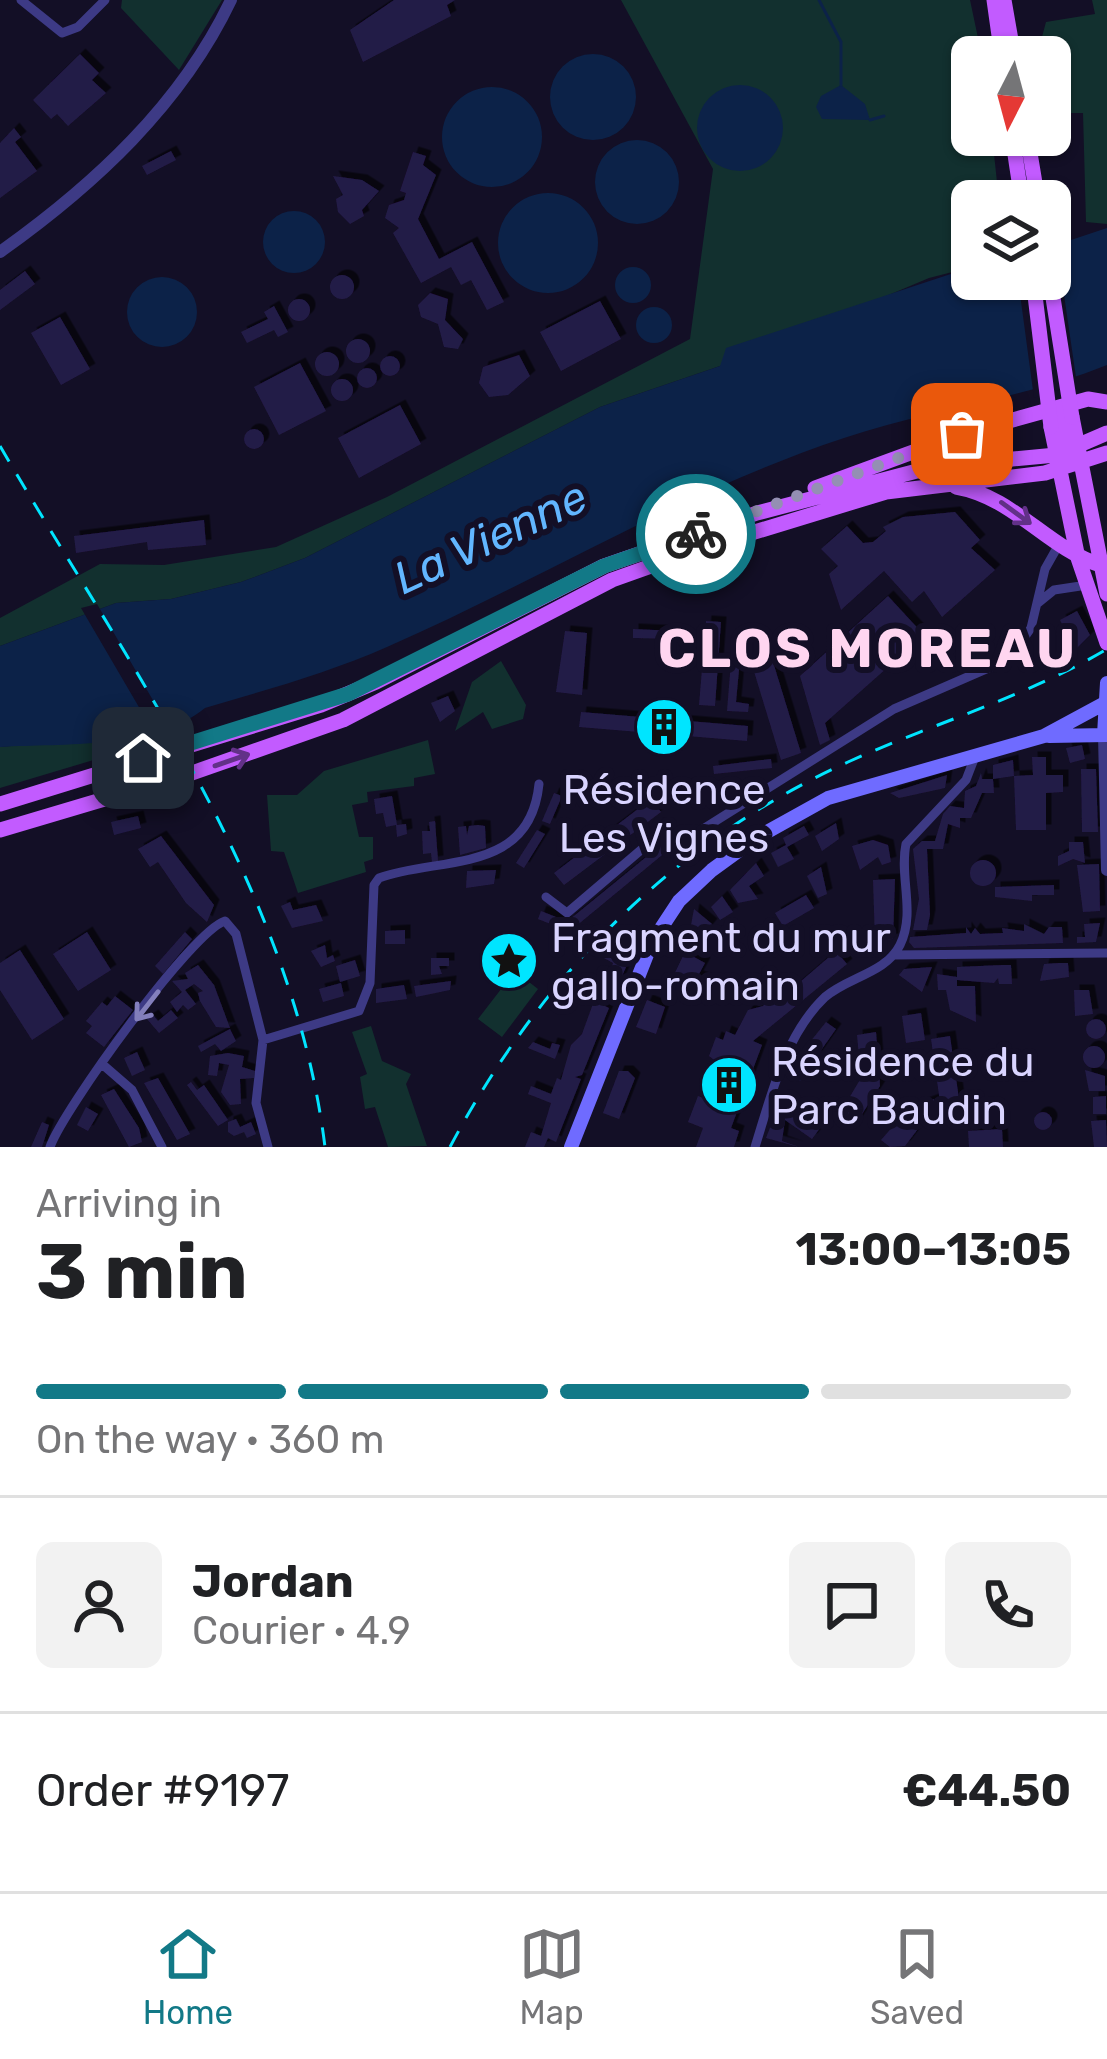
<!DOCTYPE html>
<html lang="en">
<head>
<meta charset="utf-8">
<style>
	:root { --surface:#fff; --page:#f2f2f2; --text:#202124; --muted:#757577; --line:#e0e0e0; --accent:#127987 }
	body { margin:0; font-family:Rubik,sans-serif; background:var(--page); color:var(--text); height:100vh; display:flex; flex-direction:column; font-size:45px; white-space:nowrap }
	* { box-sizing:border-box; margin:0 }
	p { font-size:39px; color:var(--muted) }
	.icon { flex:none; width:66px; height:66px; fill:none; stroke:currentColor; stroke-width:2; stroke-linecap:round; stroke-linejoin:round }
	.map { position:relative; height:1147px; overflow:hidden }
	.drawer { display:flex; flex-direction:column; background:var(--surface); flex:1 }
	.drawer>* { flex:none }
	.needle { width:78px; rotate:186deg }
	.fabs { position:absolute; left:951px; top:36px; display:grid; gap:24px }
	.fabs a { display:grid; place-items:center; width:120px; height:120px; border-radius:18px; background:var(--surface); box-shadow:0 3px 9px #0004; font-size:60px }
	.pin { position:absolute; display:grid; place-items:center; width:102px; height:102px; color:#fff; margin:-51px; border-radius:24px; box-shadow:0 6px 18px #0006 }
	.courier { position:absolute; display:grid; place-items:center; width:120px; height:120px; margin:-60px; border:9px solid #127987; border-radius:50%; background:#fff; color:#222; box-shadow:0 3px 15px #0007 }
	.head em { font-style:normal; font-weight:700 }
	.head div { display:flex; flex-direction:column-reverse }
	.head { display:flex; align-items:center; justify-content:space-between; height:204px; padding:0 36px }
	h1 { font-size:78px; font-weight:700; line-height:90px }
	.bar { display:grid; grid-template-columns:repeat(4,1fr); gap:18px 12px; align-content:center; height:144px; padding:0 36px }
	.bar i { height:15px; border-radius:9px; background:var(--line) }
	.bar .active { background:var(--accent) }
	.bar p { grid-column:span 4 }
	.line { display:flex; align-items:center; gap:30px; padding:0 36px; border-top:3px solid var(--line) }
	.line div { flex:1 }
	.round { display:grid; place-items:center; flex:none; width:126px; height:126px; border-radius:18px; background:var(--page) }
	.tabs { display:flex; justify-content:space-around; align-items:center; height:168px; border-top:3px solid var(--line); background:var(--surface); font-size:33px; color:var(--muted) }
	.tabs a { display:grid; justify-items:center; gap:6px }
	.tabs .active { color:var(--accent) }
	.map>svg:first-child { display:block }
</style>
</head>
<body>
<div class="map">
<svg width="1107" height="1147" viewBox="0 0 1107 1147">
	<defs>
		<filter id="shadow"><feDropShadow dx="5.5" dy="-5.5" stdDeviation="0" flood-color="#0009"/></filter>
	</defs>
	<rect width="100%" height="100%" fill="#130f26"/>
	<!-- green -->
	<path fill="#12302f" d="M122 0H222L179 70 121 8Z
		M621 0H970L982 57H972V135H992L999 201H972V267L929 278 720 366 600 407 305 558 241 582 171 599 116 603 0 646V618L100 564 164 565 276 547 387 497 690 339 713 169Z
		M1092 0H1107V224L1086 222 1083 113H1062L1050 93V57L1039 48 1046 22 1095 14Z
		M501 661 526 705 523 719 492 729 483 712 455 731 472 682Z
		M153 733 157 741 0 788V747Z
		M428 740 435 774 414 778V786L367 792 368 802 352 805 359 837H373V859L364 862 366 872 298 893 284 852 271 851 267 795H297L324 771Z
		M515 971 538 989 502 1037 478 1019Z
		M371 1026 382 1061 411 1074 406 1084 427 1146 388 1147 375 1107 365 1109 360 1077 367 1074 352 1032Z"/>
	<!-- water -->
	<path fill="#0c2248" d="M550 97a43 43 0 1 1 86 0a43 43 0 1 1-86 0Z
		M841 85 865 104 870 120 822 119 816 107 821 96Z
		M697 128a43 43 0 1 1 86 0a43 43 0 1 1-86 0Z
		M442 137a50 50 0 1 1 100 0a50 50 0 1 1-100 0Z
		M595 182a42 42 0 1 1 84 0a42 42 0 1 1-84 0Z
		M498 243a50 50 0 1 1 100 0a50 50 0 1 1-100 0Z
		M263 242a31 31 0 1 1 62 0a31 31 0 1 1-62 0Z
		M1107 228V365C1023 399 931 409 844 438 684 491 540 580 387 647 328 673 266 690 205 708 154 750 63 743 0 747V646L116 603 171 599 241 582 305 558 600 407 720 366 726 348 972 267V279H1050V247Z
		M615 285a18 18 0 1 1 36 0a18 18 0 1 1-36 0Z
		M127 312a35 35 0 1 1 70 0a35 35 0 1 1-70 0Z
		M636 325a18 18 0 1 1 36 0a18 18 0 1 1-36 0Z"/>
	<!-- pier -->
	<path fill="#130f26" d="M1056 240 1077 384 1034 398 1018 279H1050V241Z
		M97 604 172 733 157 738 81 608Z"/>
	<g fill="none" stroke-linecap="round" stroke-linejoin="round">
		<!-- stream -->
		<path stroke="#0c2248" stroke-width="3" d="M819 0 841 42V85
			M870 120 884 116"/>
	</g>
	<!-- building -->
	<path fill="#241b47" filter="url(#shadow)" d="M394 0H455L447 5 451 16 363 62 350 30Z
		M80 54 99 73 92 80 106 93 68 126 57 114 51 119 33 100Z
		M14 128 21 137 15 142 37 171 0 198V143Z
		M171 151 176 160 147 175 142 166Z
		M413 152 426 156 423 165 436 175 418 219 439 259 472 242 504 302 487 310 471 280 461 285 451 267 421 283 393 233 399 228 385 218 389 205 404 200 406 193 400 191Z
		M333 176 362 180 379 191 362 210 364 216 350 224 338 212 336 199 343 195Z
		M25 271 35 284 0 310V290Z
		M330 287a12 12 0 1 1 24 0a12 12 0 1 1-24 0Z
		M430 293 448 299 445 320 463 339 458 349 444 347 438 324 421 317 418 305Z
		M288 310a11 11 0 1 1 22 0a11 11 0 1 1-22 0Z
		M600 301 621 339 561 371 540 332Z
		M274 306 288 332 278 337 274 330 247 343 241 332 268 319 264 312Z
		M60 317 90 369 61 385 31 333Z
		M346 351a12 12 0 1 1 24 0a12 12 0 1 1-24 0Z
		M315 364a12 12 0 1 1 24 0a12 12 0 1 1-24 0Z
		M519 355 530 376 508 395 489 397 479 383 483 367Z
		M380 366a10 10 0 1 1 20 0a10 10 0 1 1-20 0Z
		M300 363 326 411 279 435 254 387Z
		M357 378a10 10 0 1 1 20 0a10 10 0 1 1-20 0Z
		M331 390a11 11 0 1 1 22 0a11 11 0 1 1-22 0Z
		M400 405 421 444 359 478 338 438Z
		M244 439a10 10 0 1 1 20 0a10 10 0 1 1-20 0Z
		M955 512 980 540 971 548 995 570 942 617 924 591 912 602 884 571 841 610 829 574 838 566 821 549 847 526 863 543 873 542 886 531 883 527 903 517Z
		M204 520 206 545 148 550 147 542 76 553 74 536Z
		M888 596 924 635 825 723 830 740 820 745 800 676Z
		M1077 611 1090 635 1075 650 1060 620Z
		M706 621 721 622 715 706 699 705Z
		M633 629 677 631V639L633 638Z
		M565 631 587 633 582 695 556 692Z
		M732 649 739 650 740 659 736 702 749 704 748 712 727 711Z
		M769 649 801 753 781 760 749 655Z
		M448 696 455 711 440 722 431 703Z
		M581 712 748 726 747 741 579 727Z
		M1082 745 1085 759 1070 763 1066 748Z
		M1032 757H1046V775H1063V792L1046 793V830H1016L1014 776 993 779V765L1013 760 1014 776 1033 775Z
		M771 759 772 768 714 774 713 766Z
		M1081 769H1096L1098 832H1082Z
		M981 773 982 779H993L994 793H982L971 818H960V828L948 824 943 849H927L930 915 927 930H913L919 899 913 849 922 841H935L943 814 950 806 964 808 965 791 976 786Z
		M947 775 945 788 899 798 890 793Z
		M554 793 562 796 550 824 542 821Z
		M392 796 397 825 406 824 407 834 397 837 396 825 386 827 383 813 376 814 374 799Z
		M651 799 661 812 564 885 554 873Z
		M138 816 141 828 114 835 111 822Z
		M435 821 438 861 432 862 431 853 423 854 422 831H430L429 822Z
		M836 823 839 839 822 851 815 836Z
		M478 825 485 826 486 848 460 855 458 827 466 826 467 835 469 826Z
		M804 826 809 835 787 847 794 859 778 867 771 853 786 845 783 838Z
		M537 830 545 834 524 868 516 863Z
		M161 836 214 905 207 922 186 903 158 862 150 867 138 849Z
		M873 840 888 845 891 862 882 865 878 857 860 870 852 846Z
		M1069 842H1083L1085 863 1073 859 1058 866V856L1069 851Z
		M662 844 667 851 575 927 569 920Z
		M970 873a13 13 0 1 1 26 0a13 13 0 1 1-26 0Z
		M756 863 764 876 749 886 758 899 738 903 730 890Z
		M1099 864 1100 911 1083 912 1077 865Z
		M821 867 827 894 818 898 807 876Z
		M496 870 494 884 466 888 467 871Z
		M895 879 893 939 875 941 873 880Z
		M1054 885V895H1032V901L995 897V887Z
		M806 895 814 908 783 926 775 913Z
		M722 896 733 912 720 920 711 907Z
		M290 902 293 910 316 905 323 921 292 928 281 906Z
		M694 909 712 924 703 935 691 925Z
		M541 911 566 921 563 929 538 919Z
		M1100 923 1096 942 1077 943V937H1085L1084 924Z
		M1024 924 1044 934 1049 927H1062L1063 943 914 948 909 942 910 937 966 933V927L971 934 975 928 980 934 1003 933 1002 928 1024 931Z
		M405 930V944H385V931Z
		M87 932 111 970 78 991 53 954Z
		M185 932 192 939 163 974 155 966Z
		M619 944 633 952 612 998 604 995 613 963 604 958H612Z
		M325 945 327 958 333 955 335 961 321 967 311 951Z
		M20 950 64 1019 32 1040 0 990V963Z
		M836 951 847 964 753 1041 762 1045 731 1128 739 1131 734 1147H696L703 1128 688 1122 698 1096 712 1101 714 1096 707 1093 723 1067 709 1056 716 1037 723 1040 726 1031 735 1035 748 1010 763 1006 778 987 789 983 793 988Z
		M685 952 705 963 698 976 716 982 703 1003 667 989Z
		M431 958H449V966H439L442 974 431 975Z
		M355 960 360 976 340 982 336 966Z
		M1059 963H1068L1069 977 1040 981 1044 964Z
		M198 965 214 985 230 1028 216 1027 200 1001 198 993 203 991 194 984 185 990 196 1004 188 1010 183 1005 177 1012 170 1002 182 992 172 981 188 979 185 973Z
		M1003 965H1011L1012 984H999L998 978 994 983 957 980V967Z
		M932 967 922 992 899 975 904 969Z
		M937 974 957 977V986H975L976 1022 950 1010 946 990H938Z
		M451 981 450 990 416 997 414 986Z
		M341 983 344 996 323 1002 319 989Z
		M404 985 407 999 376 1003V989Z
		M1074 990H1089L1093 1014 1075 1016Z
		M115 996 133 1010 104 1047 86 1033 92 1026 86 1021 102 1002 107 1006Z
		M647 1000 665 1007 656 1034 636 1027Z
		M594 1001 609 1008 582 1075 575 1077 581 1079 556 1142 548 1138 544 1147H525L531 1132 541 1136 551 1103 528 1094 531 1086 551 1094 557 1078 561 1080 571 1045 582 1034Z
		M171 1010 178 1018 159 1033 147 1019 153 1015 158 1021Z
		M921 1013 925 1040 906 1043 902 1016Z
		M1086 1029a10 10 0 1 1 20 0a10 10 0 1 1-20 0Z
		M826 1022 836 1029 817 1056 806 1047Z
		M230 1029 236 1041 221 1051 215 1044 201 1052 198 1046Z
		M876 1032 880 1086 857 1122 842 1110 861 1078 857 1035Z
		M950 1036 959 1099 940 1102 931 1039Z
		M533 1042 550 1049 552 1043 560 1045 555 1059 528 1048Z
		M1083 1057a11 11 0 1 1 22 0a11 11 0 1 1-22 0Z
		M137 1052 145 1070 132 1076 124 1058Z
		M228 1053 244 1056 242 1067 255 1071 254 1078 240 1079 241 1104 230 1105 221 1092 229 1065 219 1063 217 1076 208 1075 210 1056Z
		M798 1057 810 1067 800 1081 790 1074Z
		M1085 1070 1105 1076V1091H1089Z
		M619 1071H628L635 1078 619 1119 603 1113Z
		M158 1078 190 1134 177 1140 144 1083Z
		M191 1082 197 1090 204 1085 228 1120 218 1126 187 1085Z
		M114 1089 139 1128 142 1142 129 1147 101 1095Z
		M1106 1096V1114H1093V1097Z
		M782 1097 823 1124 812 1139 785 1120 782 1141 799 1147 766 1138Z
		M934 1099 937 1119 921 1125 905 1146 890 1147 881 1140 909 1108Z
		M86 1107 98 1114 88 1131 77 1125Z
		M1034 1121a9 9 0 1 1 18 0a9 9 0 1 1-18 0Z
		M236 1119 240 1127 251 1122 256 1134 247 1138 244 1132 234 1136 228 1132V1122Z
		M1106 1120 1107 1147H1094L1091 1121Z
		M42 1122 49 1125 42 1147H31Z
		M1002 1129 1003 1147H969L968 1131Z"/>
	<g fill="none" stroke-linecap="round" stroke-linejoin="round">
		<!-- minor -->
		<path stroke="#3d3a85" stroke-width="9" d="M21 0 62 33 78 27 105 0
			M1038 603 1054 590 1087 585
			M546 897 567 913 655 838 695 834 894 709 1009 659 1031 628 1045 569 1058 546
			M893 955 1107 953
			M263 1040 359 1011 370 983 374 885 379 878C440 856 530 875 539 784
			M102 1064 132 1090 162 1147
			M50 1147C63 1110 192 931 225 921L236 934 263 1040 256 1103 268 1147
			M755 1147C771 1096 785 1035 825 997 848 977 886 973 900 945 916 912 899 877 906 844L966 780 976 754"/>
		<!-- tertiary -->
		<path stroke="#3d3a85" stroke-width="12" d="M0 252C94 185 181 105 231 0
			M1104 735 1107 870"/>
		<!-- secondary -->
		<path stroke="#6f6bff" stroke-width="14" d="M1104 735 1107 683
			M1049 736 1107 735
			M571 1147 652 942 679 901 712 870 756 838 828 798 1044 736 1107 702"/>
		<!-- primary -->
		<path stroke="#c25bff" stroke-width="15" d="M994 0 1002 57
			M1004 0 1014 57
			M1012 135 1022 201
			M1027 135 1038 201
			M1059 413 1071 454
			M1072 417 1107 594
			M1051 427 1078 558 1107 643
			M956 487C1014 497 1046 547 1100 565
			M815 488 962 434 1088 399 1107 402
			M0 804 321 705 376 682 604 566 757 513 936 466 1056 455 1107 433
			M0 830 192 773 343 720 612 580 699 549 886 492 1045 473 1107 453"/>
		<!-- rail -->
		<path stroke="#00e5ff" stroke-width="3" stroke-dasharray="18 15" stroke-linecap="butt" d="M0 446C129 667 293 888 325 1147
			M450 1147C540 977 672 842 848 762 934 723 1026 697 1107 649"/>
		<!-- primary-bridge -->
		<path stroke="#c25bff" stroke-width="15" d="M1033 279 1051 427
			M1050 279 1072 417"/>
	</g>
	<!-- one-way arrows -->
	<defs><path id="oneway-shaft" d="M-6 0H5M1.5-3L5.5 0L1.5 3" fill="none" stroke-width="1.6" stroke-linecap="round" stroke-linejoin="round" transform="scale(3)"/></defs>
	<g stroke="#623188">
		<use href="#oneway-shaft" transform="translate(1016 513) rotate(36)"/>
		<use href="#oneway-shaft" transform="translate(232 760) rotate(-19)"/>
	</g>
	<use stroke="#837fbc" href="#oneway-shaft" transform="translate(147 1006) rotate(128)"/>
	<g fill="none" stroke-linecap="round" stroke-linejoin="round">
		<!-- done -->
		<path stroke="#948fb3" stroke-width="12" stroke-dasharray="0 21.6" d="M696 534 962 434"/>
		<!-- route -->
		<path stroke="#127987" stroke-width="15" d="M143 758 348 694 604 566 696 534"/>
	</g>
	<!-- icons -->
	<defs>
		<symbol id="building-disc" viewBox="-11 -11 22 22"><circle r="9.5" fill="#00e5ff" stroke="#130f26"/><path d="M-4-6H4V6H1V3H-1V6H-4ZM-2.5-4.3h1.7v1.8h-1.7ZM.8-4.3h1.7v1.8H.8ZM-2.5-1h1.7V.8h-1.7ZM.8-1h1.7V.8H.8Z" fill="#111"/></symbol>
		<symbol id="sight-disc" viewBox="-11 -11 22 22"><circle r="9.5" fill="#00e5ff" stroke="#130f26"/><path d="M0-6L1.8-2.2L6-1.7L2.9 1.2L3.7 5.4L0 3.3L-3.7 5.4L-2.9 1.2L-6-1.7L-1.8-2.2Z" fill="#111"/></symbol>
	</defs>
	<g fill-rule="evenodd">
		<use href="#building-disc" x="631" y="694" width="66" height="66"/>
		<use href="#sight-disc" x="476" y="928" width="66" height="66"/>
		<use href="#building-disc" x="696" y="1052" width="66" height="66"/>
	</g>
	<g text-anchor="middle" stroke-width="12" stroke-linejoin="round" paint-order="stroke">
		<!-- poi labels -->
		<g font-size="42" fill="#d9d4ff" stroke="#130f26" text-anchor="start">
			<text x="664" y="804" text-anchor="middle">Résidence<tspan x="664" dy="48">Les Vignes</tspan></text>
			<text x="551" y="952">Fragment du mur<tspan x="551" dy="48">gallo-romain</tspan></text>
			<text x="771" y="1076">Résidence du<tspan x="771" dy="48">Parc Baudin</tspan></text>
		</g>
		<!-- water labels -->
		<g font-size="45" font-style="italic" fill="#62b6ff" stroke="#130f26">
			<text transform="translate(490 537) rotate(-25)" y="16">La Vienne</text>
		</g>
		<!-- district labels -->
		<g font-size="54" font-weight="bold" letter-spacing="3" fill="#ffd6f0" stroke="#130f26">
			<text x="868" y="667">CLOS MOREAU</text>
		</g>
	</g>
</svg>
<div class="fabs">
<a><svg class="needle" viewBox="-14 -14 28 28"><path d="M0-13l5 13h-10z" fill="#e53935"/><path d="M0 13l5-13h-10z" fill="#757577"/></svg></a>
<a><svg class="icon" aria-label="layers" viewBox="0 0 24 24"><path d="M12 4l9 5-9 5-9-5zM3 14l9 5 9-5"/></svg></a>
</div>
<div class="pin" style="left:962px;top:434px;background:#ea580c"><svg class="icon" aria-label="bag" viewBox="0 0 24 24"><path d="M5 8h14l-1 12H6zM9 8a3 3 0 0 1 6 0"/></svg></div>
<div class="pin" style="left:143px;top:758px;background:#1f2937"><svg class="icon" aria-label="home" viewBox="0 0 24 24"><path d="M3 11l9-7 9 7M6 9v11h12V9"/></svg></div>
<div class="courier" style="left:696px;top:534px"><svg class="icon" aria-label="bike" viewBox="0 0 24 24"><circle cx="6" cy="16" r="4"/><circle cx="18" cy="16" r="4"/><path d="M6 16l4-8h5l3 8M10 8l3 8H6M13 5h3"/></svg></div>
</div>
<section class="drawer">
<div class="head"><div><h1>3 min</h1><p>Arriving in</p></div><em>13:00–13:05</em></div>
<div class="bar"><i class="active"></i><i class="active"></i><i class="active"></i><i></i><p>On the way · 360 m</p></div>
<div class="line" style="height:216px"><a class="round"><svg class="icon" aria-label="person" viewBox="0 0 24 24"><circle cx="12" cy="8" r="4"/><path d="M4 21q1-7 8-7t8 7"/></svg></a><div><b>Jordan</b><p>Courier · 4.9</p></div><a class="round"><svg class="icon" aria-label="chat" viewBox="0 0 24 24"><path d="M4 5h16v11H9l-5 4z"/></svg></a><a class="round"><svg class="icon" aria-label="phone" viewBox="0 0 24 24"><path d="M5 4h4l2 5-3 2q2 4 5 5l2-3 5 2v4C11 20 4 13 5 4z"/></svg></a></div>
<div class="line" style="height:156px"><div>Order #9197</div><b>€44.50</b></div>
</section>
<nav class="tabs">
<a class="active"><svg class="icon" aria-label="home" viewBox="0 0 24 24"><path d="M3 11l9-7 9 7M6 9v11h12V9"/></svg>Home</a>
<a><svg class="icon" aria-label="map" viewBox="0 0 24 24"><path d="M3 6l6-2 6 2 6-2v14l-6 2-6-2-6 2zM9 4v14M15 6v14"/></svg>Map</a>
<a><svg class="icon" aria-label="saved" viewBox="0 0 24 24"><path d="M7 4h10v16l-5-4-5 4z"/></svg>Saved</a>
</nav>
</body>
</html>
